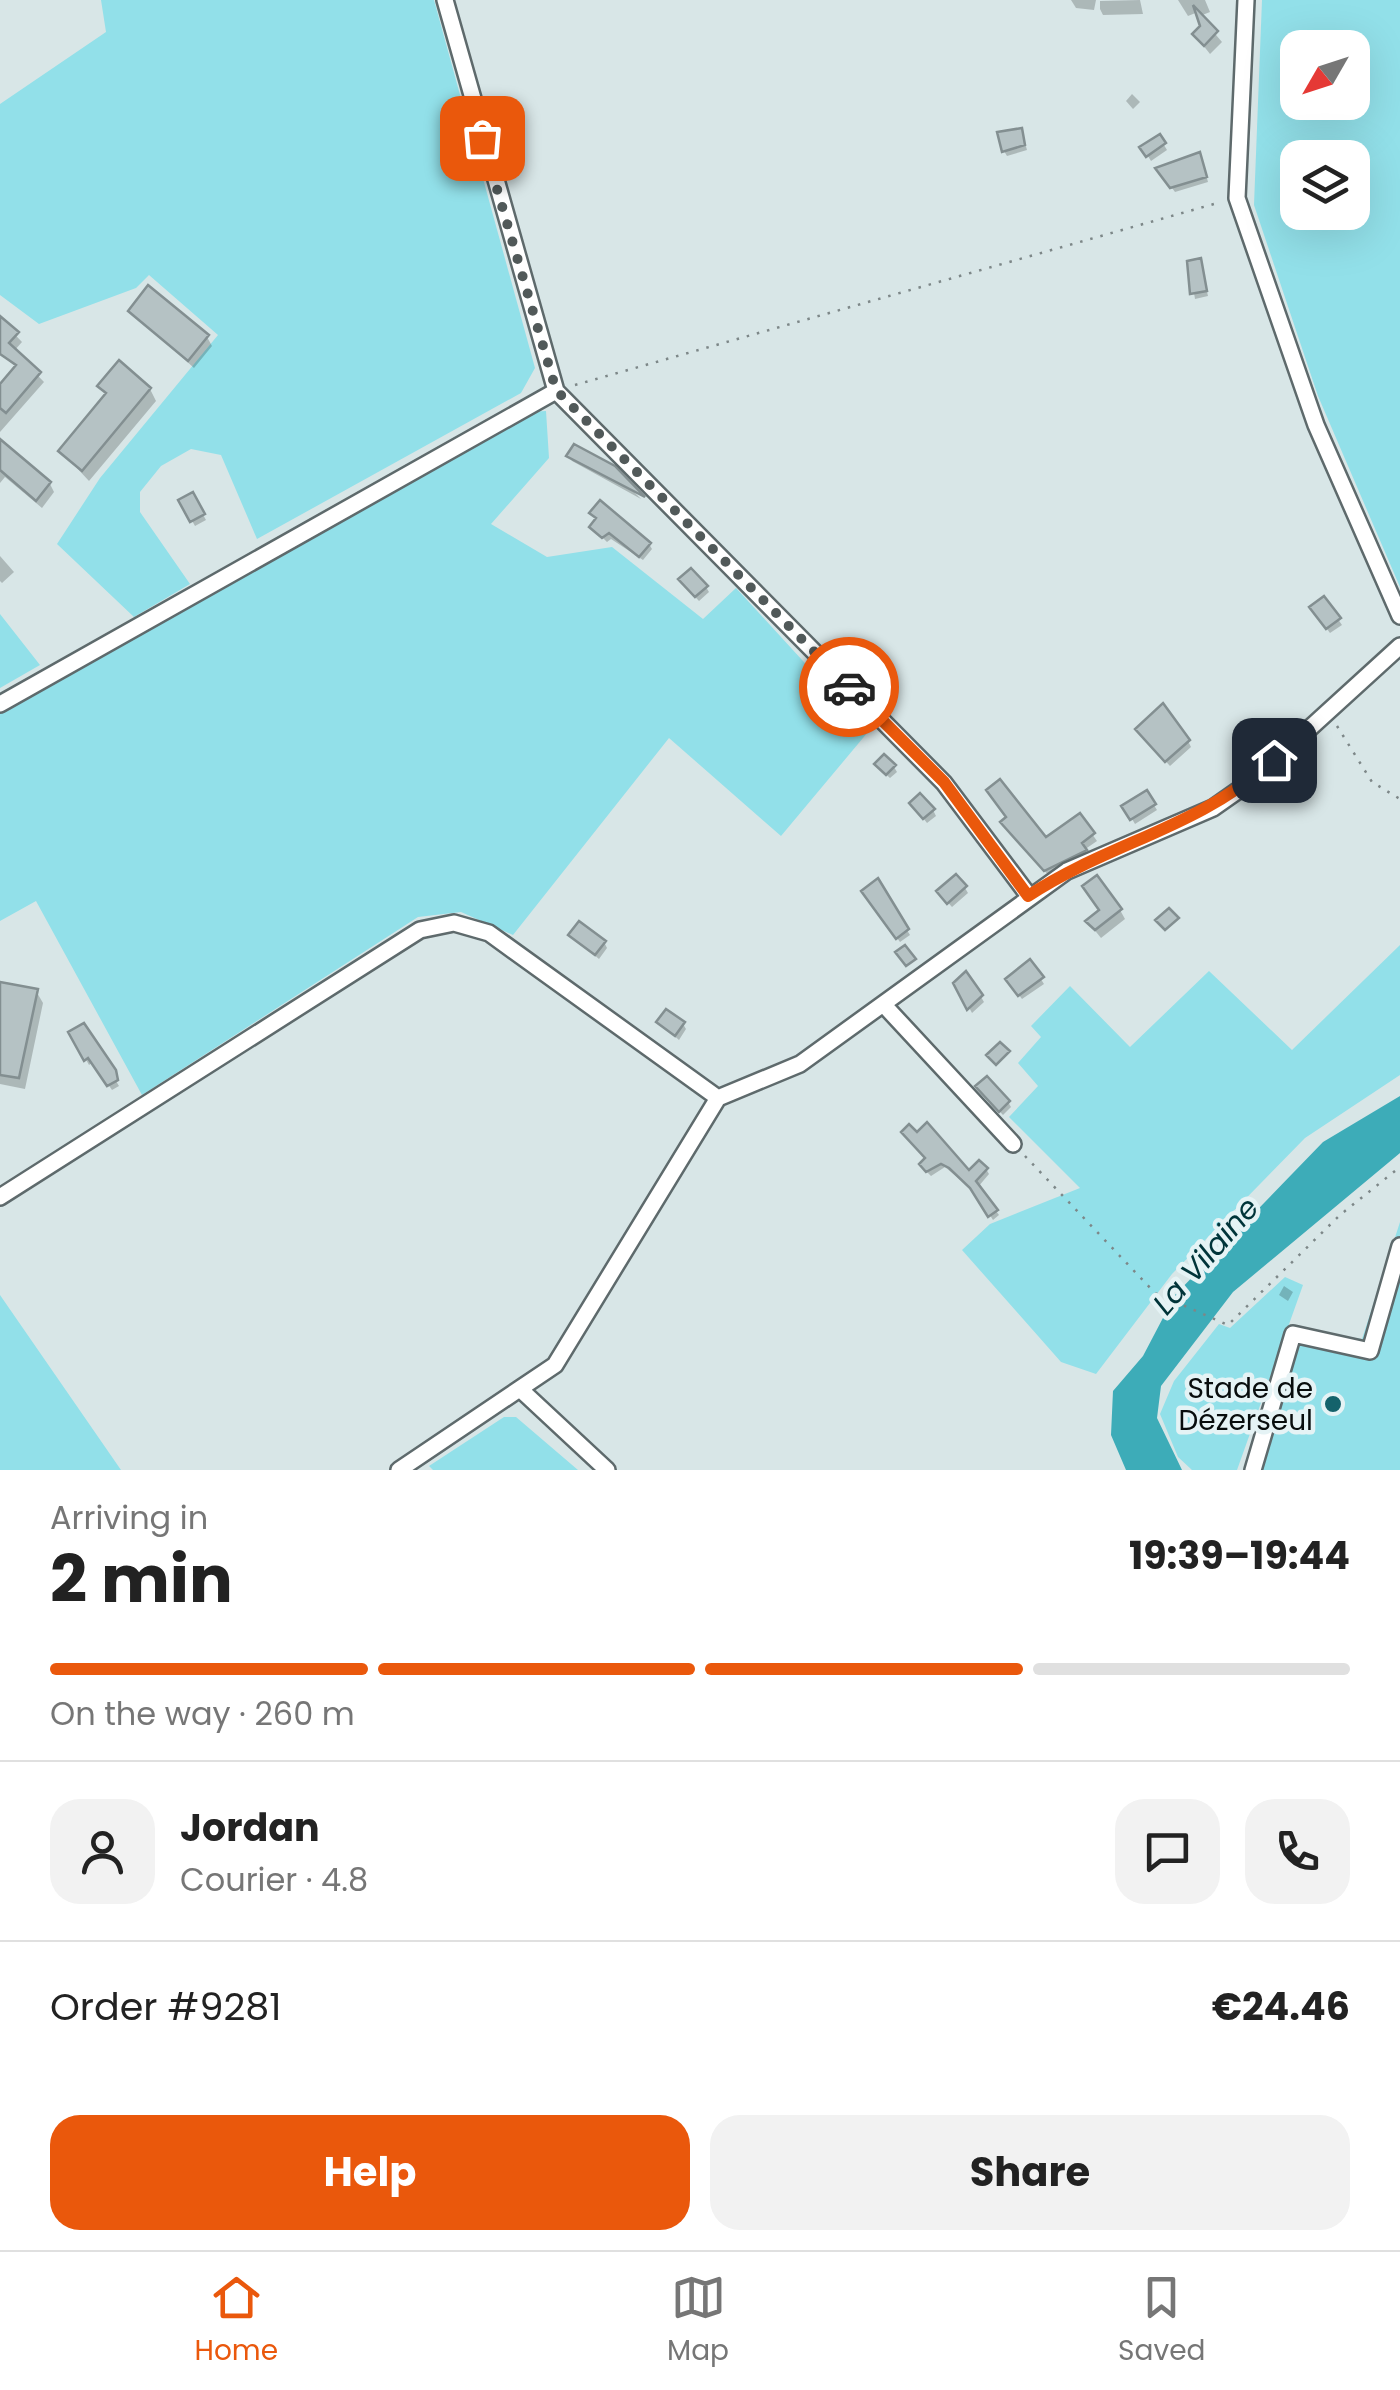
<!DOCTYPE html>
<html lang="en">
<head>
<meta charset="utf-8">
<style>
	:root { --surface:#fff; --page:#f2f2f2; --text:#222; --muted:#767676; --line:#e0e0e0; --accent:#ea580c }
	body { margin:0; font-family:Poppins,sans-serif; background:var(--page); color:var(--text); height:100vh; display:flex; flex-direction:column; font-size:38px; white-space:nowrap }
	* { box-sizing:border-box; margin:0 }
	p { font-size:32px; color:var(--muted) }
	.icon { flex:none; width:55px; height:55px; fill:none; stroke:currentColor; stroke-width:2; stroke-linecap:round; stroke-linejoin:round }
	.map { position:relative; height:1470px; overflow:hidden }
	.panel { display:flex; flex-direction:column; background:var(--surface); flex:1 }
	.panel>* { flex:none }
	.needle { width:65px; rotate:231deg }
	.fabs { position:absolute; left:1280px; top:30px; display:grid; gap:20px }
	.fabs a { display:grid; place-items:center; width:90px; height:90px; border-radius:20px; background:var(--surface); box-shadow:0 10px 40px #0002; font-size:50px }
	.pin { position:absolute; display:grid; place-items:center; width:85px; height:85px; color:#fff; margin:-42px; border-radius:20px; box-shadow:0 5px 15px #0006 }
	.courier { position:absolute; display:grid; place-items:center; width:100px; height:100px; margin:-50px; border:8px solid #ea580c; border-radius:50%; background:#fff; color:#222; box-shadow:0 2px 12px #0007 }
	.headline em { font-style:normal; font-weight:700 }
	.headline div { display:flex; flex-direction:column-reverse }
	.headline { display:flex; align-items:center; justify-content:space-between; height:170px; padding:0 50px }
	h1 { font-size:65px; font-weight:700; line-height:75px }
	.bar { display:grid; grid-template-columns:repeat(4,1fr); gap:15px 10px; align-content:center; height:120px; padding:0 50px }
	.bar i { height:12px; border-radius:8px; background:var(--line) }
	.bar .active { background:var(--accent) }
	.bar p { grid-column:span 4 }
	.line { display:flex; align-items:center; gap:25px; padding:0 50px; border-top:2px solid var(--line) }
	.line div { flex:1 }
	.round { display:grid; place-items:center; flex:none; width:105px; height:105px; border-radius:30px; background:var(--page) }
	.button { display:flex; gap:20px; margin-top:auto; padding:20px 50px }
	.button a { flex:1; height:115px; border-radius:30px; background:var(--accent); color:#fff; font-size:40px; font-weight:700; line-height:115px; text-align:center }
	.button a+a { background:var(--page); color:var(--text) }
	.dock { display:flex; justify-content:space-around; align-items:center; height:140px; border-top:2px solid var(--line); background:var(--surface); font-size:28px; color:var(--muted) }
	.dock a { display:grid; justify-items:center; gap:5px }
	.dock .active { color:var(--accent) }
	.map>svg:first-child { display:block }
</style>
</head>
<body>
<div class="map">
<svg width="1400" height="1470" viewBox="0 0 1400 1470">
	<rect width="100%" height="100%" fill="#d8e6e7"/>
	<!-- green -->
	<path fill="#92e0e9" fill-rule="evenodd" d="M101 0H434L535 368 521 393 257 539 221 455 191 449 161 466 140 492V512L190 584 134 617 57 544 100 478 218 335 149 275 136 288 39 324 0 295V104L106 32Z
		M1262 0H1400V587L1318 396 1254 205ZM1298 48H1352V102H1298ZM1298 158H1352V212H1298Z
		M546 411 549 458 491 524 547 557 612 547 703 619 736 588 868 732 781 836 669 738 513 935 461 912 418 917 142 1095 36 901 0 921V714L529 412Z
		M0 614 40 665 0 688Z
		M1400 945V1075L1305 1138 1172 1274 1096 1374 1061 1362 962 1250 990 1224 1080 1188 1009 1117 1038 1086 1018 1063 1041 1037 1031 1026 1070 986 1130 1047 1209 971 1292 1050Z
		M1400 1222V1470H1246L1290 1329 1362 1339Z
		M1285 1277 1303 1285 1237 1470H1192L1178 1457 1160 1414 1174 1381 1219 1324 1230 1328Z
		M0 1295 121 1470H0Z
		M504 1417H516L578 1470H433L429 1466Z"/>
	<!-- water -->
	<path fill="#3dacb8" d="M1400 1096V1153L1233 1292 1161 1386 1157 1418 1182 1470H1126L1111 1435 1113 1391 1143 1356 1175 1295 1323 1142Z"/>
	<!-- shadow -->
	<path fill="#0003" d="M1071 0H1096L1094 10 1076 8Z
		M1140 0 1143 14 1103 15 1100 9V1Z
		M1178 0H1205L1210 12 1200 16 1222 42 1210 54 1195 35 1203 26 1198 12 1188 16Z
		M1132 94 1140 102 1133 109 1126 101Z
		M1023 136 1027 150 1007 156 1004 151Z
		M1159 137 1167 150 1151 161 1143 148Z
		M1202 160 1208 182 1175 192 1158 169Z
		M1200 261 1208 296 1195 299 1189 263Z
		M131 311 207 337 212 346 194 368Z
		M0 319 22 342 14 351 44 382 0 432V388L17 368 0 353Z
		M100 386 150 389 156 401 89 481 61 451 106 396Z
		M0 442 50 484 54 492 42 508 5 477 0 483Z
		M569 456 605 463 641 499 572 461Z
		M192 495 206 520 195 526 181 501Z
		M592 514 649 544 652 549 643 560 611 539 607 542 592 527 597 520Z
		M0 556 14 572 2 583 0 581Z
		M684 585 706 587 709 592 699 601Z
		M1324 599 1342 625 1330 633 1315 613Z
		M1141 734 1188 741 1191 747 1170 766Z
		M894 767 897 772 890 778 880 769Z
		M1146 793 1157 810 1135 824 1125 807Z
		M915 808 933 810 936 816 927 823Z
		M1080 817 1097 841 1084 850 1088 858 1050 877 1007 829 1045 840Z
		M877 882 910 935 900 942 864 892Z
		M965 888 968 893 952 907 943 897Z
		M1120 910 1125 919 1101 938 1088 922Z
		M571 935 604 942 607 948 599 959Z
		M1030 962 1044 984 1022 999 1011 985Z
		M956 983 981 997 984 1002 972 1013Z
		M0 985 36 991 43 1003 25 1089 0 1084Z
		M659 1022 683 1024 686 1029 679 1040Z
		M83 1026 119 1086 112 1090 93 1062 89 1065 71 1033Z
		M981 1092 1008 1102 1011 1107 1003 1115Z
		M927 1159 969 1174 986 1169 989 1174 978 1187 999 1215 993 1220 976 1193 945 1167 931 1176 924 1169Z
		M1284 1286 1293 1292 1288 1301 1279 1295Z"/>
	<!-- building -->
	<path fill="#b5c2c4" stroke="#838f91" stroke-width="2.5" d="M1193 5 1218 31 1204 46 1192 34 1200 26Z
		M1022 128 1025 145 1002 152 997 132Z
		M1160 134 1166 143 1146 157 1139 147Z
		M1200 152 1207 177 1170 188 1155 168Z
		M1201 258 1207 291 1190 294 1187 261Z
		M148 285 209 335 188 361 128 311Z
		M0 316 19 332 9 343 41 372 6 413 0 408V384L16 365 0 354Z
		M119 360 151 388 82 471 58 451 106 393 97 386Z
		M0 439 51 482 36 501 0 470Z
		M574 444 615 466 645 497 566 456Z
		M193 492 205 514 190 522 178 500Z
		M600 500 651 543 639 557 609 533 602 538 589 527 596 518 589 513Z
		M691 568 708 586 695 597 678 579Z
		M1324 596 1341 618 1326 629 1309 607Z
		M1163 703 1190 740 1165 762 1135 729Z
		M884 754 896 765 886 775 874 764Z
		M1000 779 1046 837 1080 813 1095 833 1082 843 1087 850 1044 871 1000 822 1006 817 986 790Z
		M1147 790 1156 804 1130 820 1121 806Z
		M920 793 935 809 923 819 909 803Z
		M956 874 967 886 947 904 936 891Z
		M1097 875 1122 909 1095 930 1085 921 1099 910 1082 886Z
		M878 878 909 929 896 939 861 891Z
		M1169 908 1179 918 1165 930 1155 920Z
		M579 921 606 941 595 955 568 935Z
		M905 945 916 959 906 966 895 952Z
		M1030 959 1044 977 1018 996 1005 979Z
		M966 971 983 995 967 1010 953 983Z
		M0 982 38 989 19 1078 0 1075Z
		M666 1009 685 1022 675 1036 656 1022Z
		M84 1023 116 1070 118 1080 107 1086 88 1058 84 1061 68 1032Z
		M1000 1042 1010 1051 996 1065 986 1055Z
		M987 1076 1010 1101 999 1112 975 1086Z
		M927 1122 969 1170 979 1160 988 1168 976 1181 998 1210 988 1217 970 1188 949 1168 941 1164 926 1172 919 1164 925 1158 901 1132 909 1124 917 1132Z"/>
	<g fill="none" stroke-linecap="round" stroke-linejoin="round">
		<defs>
			<path id="minor" d="M445 0 556 391 944 783 1029 896
				M1246 0 1237 198 1316 425 1400 616
				M0 704 556 391
				M884 1005 1013 1144
				M0 1197 420 930 454 923 489 933 718 1098 800 1064 1067 871 1213 808 1253 780 1400 646
				M520 1389 607 1470
				M399 1470 555 1365 718 1098
				M1253 1470 1293 1334 1370 1351 1400 1246"/>
		</defs>
		<!-- minor casing -->
		<use href="#minor" stroke="#5e6a6c" stroke-width="20"/>
		<!-- path -->
		<path stroke="#7d8788" stroke-width="2.5" stroke-dasharray="2.5 8" stroke-linecap="butt" d="M575 385 1221 202
			M1337 726 1372 782 1400 799
			M1025 1156 1155 1293 1228 1325 1340 1215 1400 1167"/>
		<!-- minor -->
		<use href="#minor" stroke="#fff" stroke-width="15"/>
	</g>
	<g fill="none" stroke-linecap="round" stroke-linejoin="round">
		<!-- done -->
		<path stroke="#515959" stroke-width="10" stroke-dasharray="0 18" d="M482 138 556 390 849 687"/>
		<!-- route -->
		<path stroke="#ea580c" stroke-width="12" d="M849 687 944 782 1028 896C1112 841 1195 830 1274 760"/>
	</g>
	<!-- markers -->
	<circle fill="#14626b" stroke="#e5f3f5" stroke-width="4" cx="1333" cy="1404" r="10"/>
	<g text-anchor="middle" stroke-width="9" stroke-linejoin="round" paint-order="stroke">
		<!-- poi labels -->
		<g font-size="28" fill="#080d0d" stroke="#e5f3f5" text-anchor="end">
			<text x="1313" y="1398">Stade de<tspan x="1313" dy="32">Dézerseul</tspan></text>
		</g>
		<!-- water labels -->
		<g font-size="30" font-style="italic" fill="#003439" stroke="#e5f3f5">
			<text transform="translate(1206 1256) rotate(-49)" y="10">La Vilaine</text>
		</g>
	</g>
</svg>
<div class="fabs">
<a><svg class="needle" viewBox="-14 -14 28 28"><path d="M0-13l5 13h-10z" fill="#e53935"/><path d="M0 13l5-13h-10z" fill="#767676"/></svg></a>
<a><svg class="icon" aria-label="layers" viewBox="0 0 24 24"><path d="M12 4l9 5-9 5-9-5zM3 14l9 5 9-5"/></svg></a>
</div>
<div class="pin" style="left:482px;top:138px;background:#ea580c"><svg class="icon" aria-label="bag" viewBox="0 0 24 24"><path d="M5 8h14l-1 12H6zM9 8a3 3 0 0 1 6 0"/></svg></div>
<div class="pin" style="left:1274px;top:760px;background:#1f2937"><svg class="icon" aria-label="home" viewBox="0 0 24 24"><path d="M3 11l9-7 9 7M6 9v11h12V9"/></svg></div>
<div class="courier" style="left:849px;top:687px"><svg class="icon" aria-label="car" viewBox="0 0 24 24"><path d="M5 17H2v-5l4-1 3-4h7l3 4 3 1v5h-3M9 17h6M6 11h13"/><circle cx="7" cy="17" r="2"/><circle cx="17" cy="17" r="2"/></svg></div>
</div>
<section class="panel">
<div class="headline"><div><h1>2 min</h1><p>Arriving in</p></div><em>19:39–19:44</em></div>
<div class="bar"><i class="active"></i><i class="active"></i><i class="active"></i><i></i><p>On the way · 260 m</p></div>
<div class="line" style="height:180px"><a class="round"><svg class="icon" aria-label="person" viewBox="0 0 24 24"><circle cx="12" cy="8" r="4"/><path d="M4 21q1-7 8-7t8 7"/></svg></a><div><b>Jordan</b><p>Courier · 4.8</p></div><a class="round"><svg class="icon" aria-label="chat" viewBox="0 0 24 24"><path d="M4 5h16v11H9l-5 4z"/></svg></a><a class="round"><svg class="icon" aria-label="phone" viewBox="0 0 24 24"><path d="M5 4h4l2 5-3 2q2 4 5 5l2-3 5 2v4C11 20 4 13 5 4z"/></svg></a></div>
<div class="line" style="height:130px"><div>Order #9281</div><b>€24.46</b></div>
<div class="button"><a>Help</a><a>Share</a></div>
</section>
<nav class="dock">
<a class="active"><svg class="icon" aria-label="home" viewBox="0 0 24 24"><path d="M3 11l9-7 9 7M6 9v11h12V9"/></svg>Home</a>
<a><svg class="icon" aria-label="map" viewBox="0 0 24 24"><path d="M3 6l6-2 6 2 6-2v14l-6 2-6-2-6 2zM9 4v14M15 6v14"/></svg>Map</a>
<a><svg class="icon" aria-label="saved" viewBox="0 0 24 24"><path d="M7 4h10v16l-5-4-5 4z"/></svg>Saved</a>
</nav>
</body>
</html>
